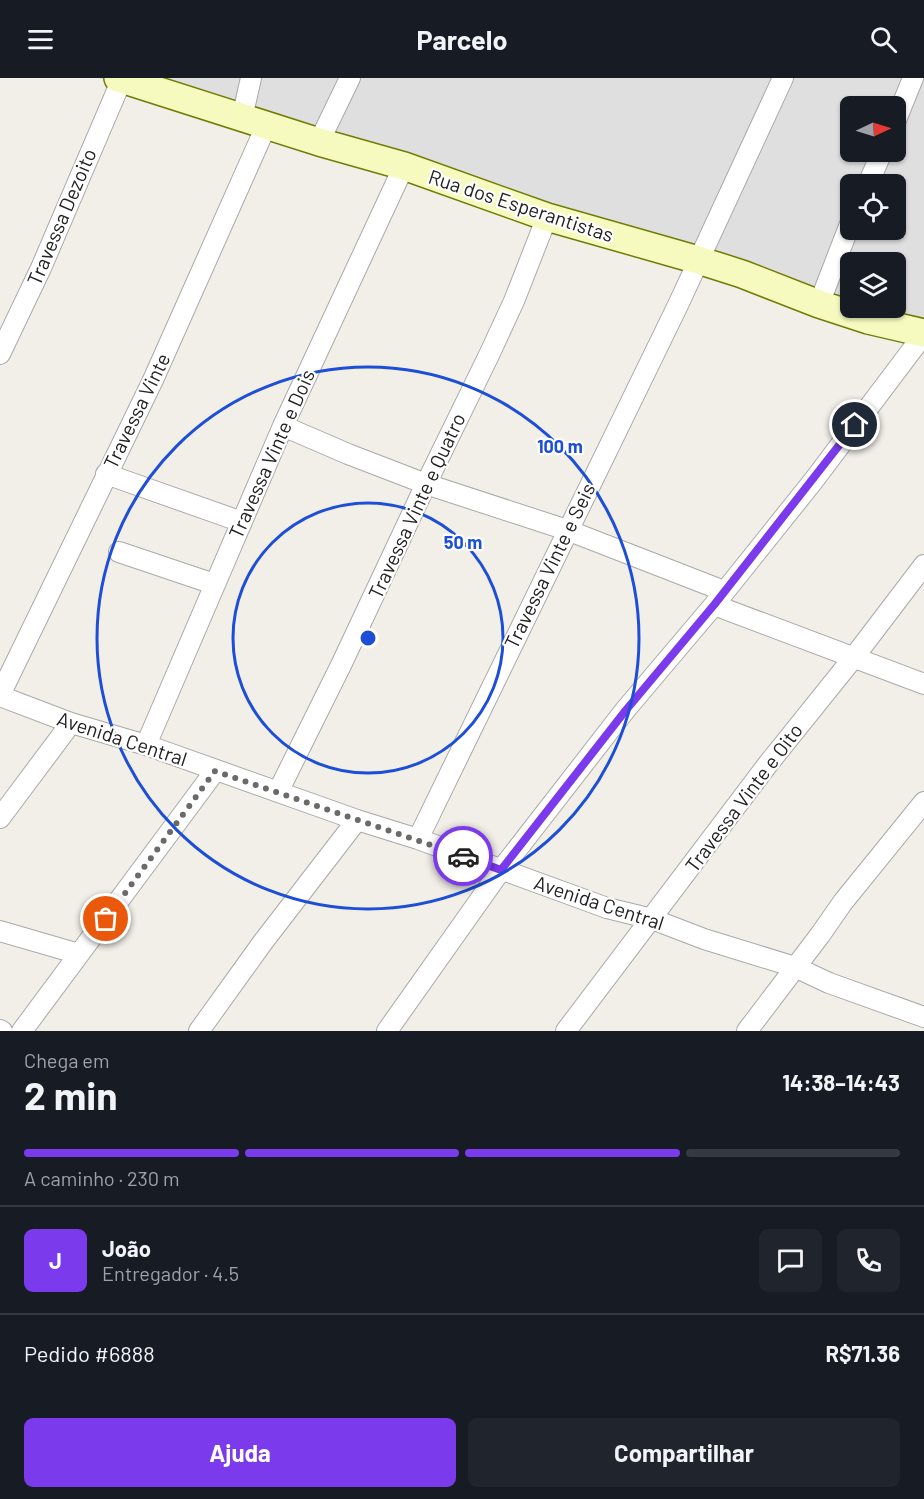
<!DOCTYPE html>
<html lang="pt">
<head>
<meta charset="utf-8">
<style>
	:root { --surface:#171b24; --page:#20242c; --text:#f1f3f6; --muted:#9ea1a6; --line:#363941; --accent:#7c3aed }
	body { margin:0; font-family:Barlow,sans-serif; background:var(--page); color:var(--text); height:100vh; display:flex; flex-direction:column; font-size:22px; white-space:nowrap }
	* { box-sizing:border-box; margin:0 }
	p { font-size:20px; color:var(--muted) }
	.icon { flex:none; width:33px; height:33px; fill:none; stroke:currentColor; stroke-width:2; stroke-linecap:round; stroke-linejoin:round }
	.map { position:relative; height:953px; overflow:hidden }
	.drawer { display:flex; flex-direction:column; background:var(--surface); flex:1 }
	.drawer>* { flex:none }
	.needle { width:39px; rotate:86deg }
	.fabs { position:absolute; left:840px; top:18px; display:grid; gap:12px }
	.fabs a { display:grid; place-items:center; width:66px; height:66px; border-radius:9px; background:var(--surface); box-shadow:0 2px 4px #0004; font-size:30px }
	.pin { position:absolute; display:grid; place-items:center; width:51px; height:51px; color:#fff; margin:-26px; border:3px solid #fff; border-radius:50%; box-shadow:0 2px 6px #0007 }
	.courier { position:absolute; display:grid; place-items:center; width:60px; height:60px; margin:-30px; border:4px solid #7c3aed; border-radius:50%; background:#fff; color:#222; box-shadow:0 2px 8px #0007 }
	.headline em { font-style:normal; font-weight:700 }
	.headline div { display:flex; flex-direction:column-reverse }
	.headline { display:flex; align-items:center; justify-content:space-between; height:102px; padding:0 24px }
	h1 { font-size:39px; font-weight:700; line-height:45px }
	.bar { display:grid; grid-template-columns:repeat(4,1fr); gap:9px 6px; align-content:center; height:72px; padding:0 24px }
	.bar i { height:8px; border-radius:4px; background:var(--line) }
	.bar .current { background:var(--accent) }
	.bar p { grid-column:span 4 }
	.line { display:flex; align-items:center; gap:15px; padding:0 24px; border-top:2px solid var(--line) }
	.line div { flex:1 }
	.round { display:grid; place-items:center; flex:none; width:63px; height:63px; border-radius:9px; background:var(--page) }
	.action { display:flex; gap:12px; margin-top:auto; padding:12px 24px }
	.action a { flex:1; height:69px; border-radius:9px; background:var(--accent); color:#fff; font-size:24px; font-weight:700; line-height:69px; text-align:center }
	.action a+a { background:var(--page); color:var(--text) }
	header { display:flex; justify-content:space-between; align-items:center; height:78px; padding:0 24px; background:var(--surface); font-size:27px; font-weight:700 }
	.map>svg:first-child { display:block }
</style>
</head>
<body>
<header><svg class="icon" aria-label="menu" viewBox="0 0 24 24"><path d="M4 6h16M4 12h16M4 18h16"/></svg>Parcelo<svg class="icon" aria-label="search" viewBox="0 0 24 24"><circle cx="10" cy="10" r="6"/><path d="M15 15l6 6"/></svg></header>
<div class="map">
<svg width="924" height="953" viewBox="0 0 924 953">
	<rect width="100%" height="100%" fill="#f2efe9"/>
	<!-- residential -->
	<path fill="#e0dfdf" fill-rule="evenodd" d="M98 0H924V256L698 182ZM850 28H896V74H850ZM850 106H896V152H850ZM850 184H896V230H850Z"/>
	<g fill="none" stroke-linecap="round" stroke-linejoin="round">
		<defs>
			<path id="street" d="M242 40 251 0
				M896 42 913 0
				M319 64 350 0
				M868 106 882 74
				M819 226 850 146
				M0 276 41 190 122 1
				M283 348 348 376 426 406 567 452 724 513
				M106 396 242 444
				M119 474 214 506
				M714 527 924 606
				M0 617 153 302 267 46
				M0 618 71 645 146 667 357 742 418 761 607 830 652 841 704 861 795 889 829 905 924 939
				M146 667 283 348 404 88
				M278 714 342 585 426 406 489 277 514 223 547 139
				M0 740 71 645
				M418 761 678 227 783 0
				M0 853 79 876
				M0 952 2 953
				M22 953 215 693
				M199 953 263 864 357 742
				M387 953 501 792 626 631 714 527 814 402 924 256
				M566 953 768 686 854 579 924 487
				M747 953 820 857 843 824 924 724"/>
			<path id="secondary" d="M118 0 319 64 404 88 547 139 698 182 742 196 819 226 868 242 924 255"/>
		</defs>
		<!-- street casing -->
		<use href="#street" stroke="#a9a9a9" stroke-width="22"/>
		<!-- secondary casing -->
		<use href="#secondary" stroke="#707d05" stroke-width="30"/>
		<!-- street -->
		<use href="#street" stroke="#fff" stroke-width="20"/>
		<!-- secondary -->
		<use href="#secondary" stroke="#f7fabf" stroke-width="27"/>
	</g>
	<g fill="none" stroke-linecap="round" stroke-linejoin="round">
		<!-- done -->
		<path stroke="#6b6a68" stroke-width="6" stroke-dasharray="0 10.8" d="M106 841 215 693 463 778"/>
		<!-- route -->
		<path stroke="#7c3aed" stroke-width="8" d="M463 778 501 792 626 632 714 527 855 347"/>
	</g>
	<!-- distance rings -->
	<g fill="none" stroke="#1d4ed8" stroke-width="3">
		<circle cx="368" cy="560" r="135"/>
		<circle cx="368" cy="560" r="271"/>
	</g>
	<g text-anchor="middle" stroke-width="4.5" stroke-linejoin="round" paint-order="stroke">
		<!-- street labels -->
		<g font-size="20" fill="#222" stroke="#fff">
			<text transform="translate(521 128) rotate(18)" y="7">Rua dos Esperantistas</text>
			<text transform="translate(62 139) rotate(-67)" y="7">Travessa Dezoito</text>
			<text transform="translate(137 333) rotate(-64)" y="7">Travessa Vinte</text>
			<text transform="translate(272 376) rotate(-66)" y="7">Travessa Vinte e Dois</text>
			<text transform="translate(417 428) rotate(-65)" y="7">Travessa Vinte e Quatro</text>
			<text transform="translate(550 488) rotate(-64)" y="7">Travessa Vinte e Seis</text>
			<text transform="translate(122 661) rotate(18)" y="7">Avenida Central</text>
			<text transform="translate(744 720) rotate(-53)" y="7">Travessa Vinte e Oito</text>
			<text transform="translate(599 825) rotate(18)" y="7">Avenida Central</text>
		</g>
	</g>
	<circle cx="368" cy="560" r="9" fill="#1d4ed8" stroke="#fff" stroke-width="3"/>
	<g font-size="18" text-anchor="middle" font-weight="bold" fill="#1d4ed8" stroke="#fff" stroke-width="4.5" stroke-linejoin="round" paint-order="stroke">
		<text x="560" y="375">100 m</text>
		<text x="463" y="471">50 m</text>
	</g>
</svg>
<div class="fabs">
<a><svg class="needle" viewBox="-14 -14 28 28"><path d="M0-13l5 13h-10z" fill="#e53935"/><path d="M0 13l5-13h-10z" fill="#9ea1a6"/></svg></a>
<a><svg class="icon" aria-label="locate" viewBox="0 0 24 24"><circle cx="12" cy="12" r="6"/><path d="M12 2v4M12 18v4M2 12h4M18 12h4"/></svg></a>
<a><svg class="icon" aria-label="layers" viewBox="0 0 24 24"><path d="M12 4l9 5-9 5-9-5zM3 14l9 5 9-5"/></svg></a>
</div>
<div class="pin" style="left:106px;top:841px;background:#ea580c"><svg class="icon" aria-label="bag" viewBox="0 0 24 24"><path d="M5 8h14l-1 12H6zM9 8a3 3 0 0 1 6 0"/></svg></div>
<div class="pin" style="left:855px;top:347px;background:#1f2937"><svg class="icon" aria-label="home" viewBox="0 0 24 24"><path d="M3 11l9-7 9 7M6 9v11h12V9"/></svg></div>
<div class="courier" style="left:463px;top:778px"><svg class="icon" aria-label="car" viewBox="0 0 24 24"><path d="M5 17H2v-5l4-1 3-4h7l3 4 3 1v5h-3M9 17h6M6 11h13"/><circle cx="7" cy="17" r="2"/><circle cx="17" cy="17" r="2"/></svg></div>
</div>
<section class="drawer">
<div class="headline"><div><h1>2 min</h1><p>Chega em</p></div><em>14:38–14:43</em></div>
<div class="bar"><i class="current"></i><i class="current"></i><i class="current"></i><i></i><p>A caminho · 230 m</p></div>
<div class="line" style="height:108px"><b class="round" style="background:var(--accent);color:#fff">J</b><div><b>João</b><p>Entregador · 4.5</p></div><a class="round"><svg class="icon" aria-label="chat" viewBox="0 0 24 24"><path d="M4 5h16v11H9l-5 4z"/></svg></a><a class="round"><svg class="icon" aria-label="phone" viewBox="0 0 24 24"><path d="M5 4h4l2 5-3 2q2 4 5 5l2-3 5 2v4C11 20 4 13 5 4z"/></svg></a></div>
<div class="line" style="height:78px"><div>Pedido #6888</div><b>R$71.36</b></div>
<div class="action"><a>Ajuda</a><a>Compartilhar</a></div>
</section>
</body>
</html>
